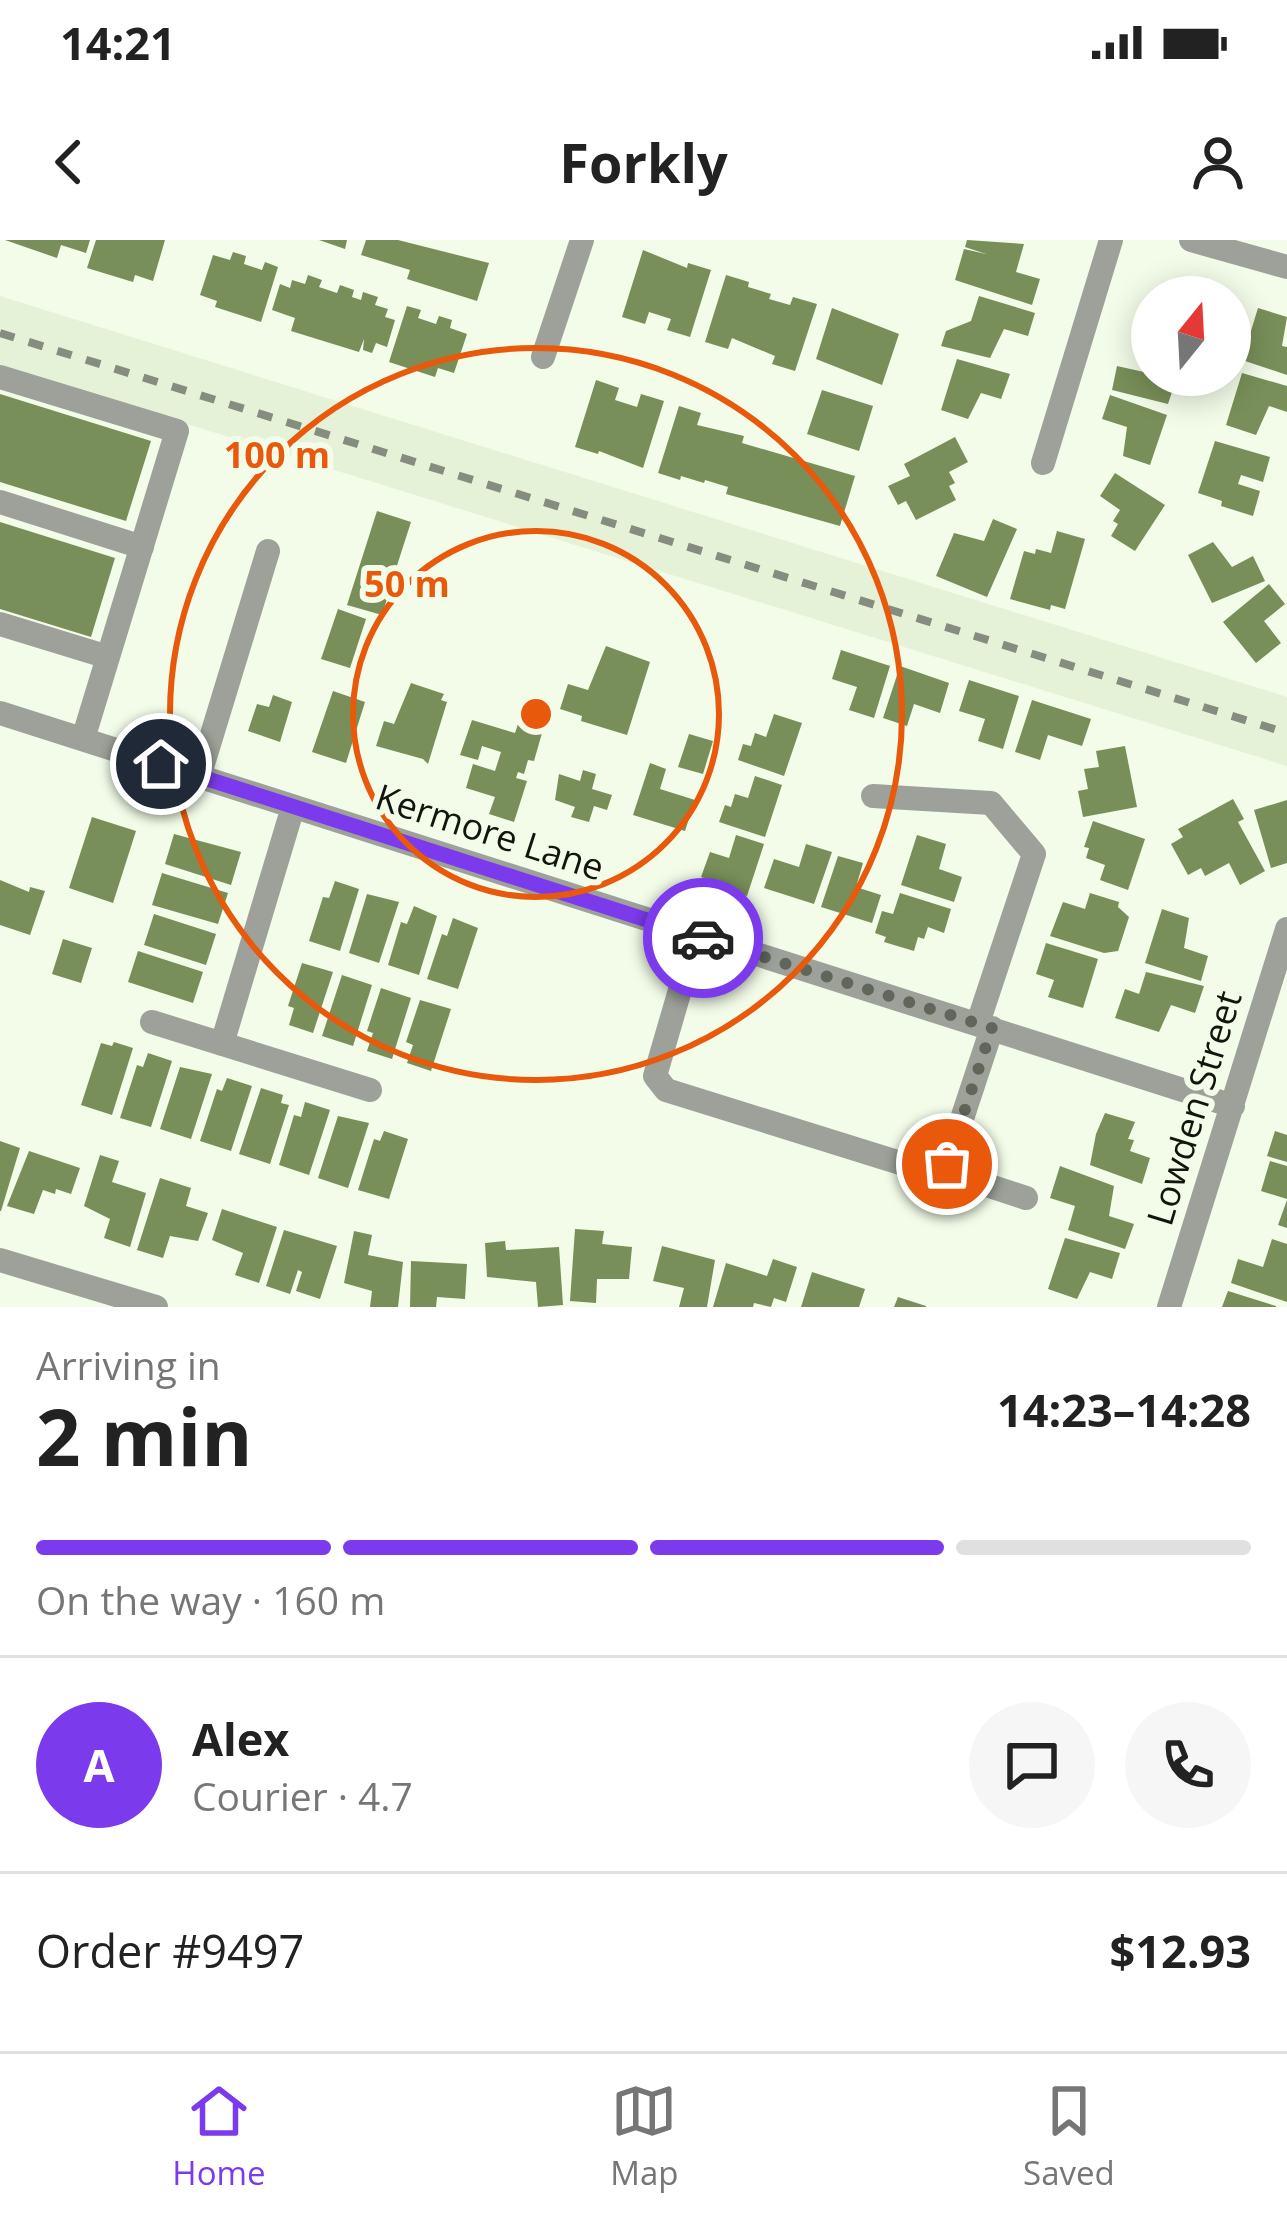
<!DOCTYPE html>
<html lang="en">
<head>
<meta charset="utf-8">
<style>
	:root { --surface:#fff; --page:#f6f6f6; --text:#222; --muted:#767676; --line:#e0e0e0; --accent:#7c3aed }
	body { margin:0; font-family:"Open Sans",sans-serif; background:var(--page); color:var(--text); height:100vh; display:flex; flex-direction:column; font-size:45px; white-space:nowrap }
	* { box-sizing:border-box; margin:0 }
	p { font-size:39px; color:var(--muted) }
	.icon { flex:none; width:66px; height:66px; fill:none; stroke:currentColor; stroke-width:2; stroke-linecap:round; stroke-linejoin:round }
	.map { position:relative; height:1067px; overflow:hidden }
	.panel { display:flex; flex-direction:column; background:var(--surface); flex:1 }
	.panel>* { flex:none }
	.needle { width:78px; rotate:18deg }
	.controls { position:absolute; left:1131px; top:36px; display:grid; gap:24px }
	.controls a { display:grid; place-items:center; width:120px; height:120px; border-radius:50%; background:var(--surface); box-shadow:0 6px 30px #0003; font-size:60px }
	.pin { position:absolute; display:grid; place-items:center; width:102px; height:102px; color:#fff; margin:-51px; border:6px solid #fff; border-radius:50%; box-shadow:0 3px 12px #0007 }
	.courier { position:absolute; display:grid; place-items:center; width:120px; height:120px; margin:-60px; border:9px solid #7c3aed; border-radius:50%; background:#fff; color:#222; box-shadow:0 3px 15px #0007 }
	.headline em { font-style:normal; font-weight:700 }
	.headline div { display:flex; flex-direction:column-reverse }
	.headline { display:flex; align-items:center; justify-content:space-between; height:204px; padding:0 36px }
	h1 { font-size:78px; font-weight:700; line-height:90px }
	.bar { display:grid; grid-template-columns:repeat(4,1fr); gap:18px 12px; align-content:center; height:144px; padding:0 36px }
	.bar i { height:15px; border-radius:9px; background:var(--line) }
	.bar .selected { background:var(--accent) }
	.bar p { grid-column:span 4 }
	.line { display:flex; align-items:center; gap:30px; padding:0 36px; border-top:3px solid var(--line) }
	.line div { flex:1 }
	.round { display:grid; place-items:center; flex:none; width:126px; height:126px; border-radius:63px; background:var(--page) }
	.status { display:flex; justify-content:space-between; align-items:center; height:84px; padding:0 60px; background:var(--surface); direction:ltr }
	.status svg { height:33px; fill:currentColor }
	header { display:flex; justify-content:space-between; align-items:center; height:156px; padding:0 36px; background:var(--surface); font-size:54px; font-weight:700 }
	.tab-bar { display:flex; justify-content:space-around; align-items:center; height:168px; border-top:3px solid var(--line); background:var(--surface); font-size:33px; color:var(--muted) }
	.tab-bar a { display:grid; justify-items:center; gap:6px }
	.tab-bar .selected { color:var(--accent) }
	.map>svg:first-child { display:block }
</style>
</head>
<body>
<div class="status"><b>14:21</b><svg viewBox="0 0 49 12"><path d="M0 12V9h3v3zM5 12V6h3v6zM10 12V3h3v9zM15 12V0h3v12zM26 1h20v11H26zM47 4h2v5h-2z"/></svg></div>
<header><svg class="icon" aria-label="back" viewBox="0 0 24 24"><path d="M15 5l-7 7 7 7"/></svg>Forkly<svg class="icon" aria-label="person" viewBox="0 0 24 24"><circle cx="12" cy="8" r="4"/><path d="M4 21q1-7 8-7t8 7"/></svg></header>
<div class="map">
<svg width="1287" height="1067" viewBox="0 0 1287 1067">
	<rect width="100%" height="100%" fill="#f2fce8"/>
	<!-- built -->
	<path fill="#e6f2d7" d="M0 56 1287 457V526L0 126Z"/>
	<!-- building -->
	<path fill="#788f59" d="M5 0H90L86 13 61 5 57 18Z
		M96 0H165L153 41 135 35 133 42 87 28Z
		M319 0H347L345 9Z
		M366 0H398L489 23 477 61 407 39 410 30 361 15Z
		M967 0 1024 4 1016 32 1040 39 1032 65 955 40 964 9 986 14 965 7Z
		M643 10 687 28 688 23 711 30 690 97 667 90 671 79 649 72 645 84 622 77Z
		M233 12 246 16 244 24 262 30 265 22 278 27 261 82 215 67 217 61 200 55 213 15 230 20Z
		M308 35 322 40 319 47 337 53 340 45 354 50 352 57 361 60 363 52 378 57 375 65 388 69 385 77 395 80 387 107 376 103 372 113 363 110 364 99 359 112 291 91 295 78 272 70 280 44 290 48 292 40 305 44Z
		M726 35 749 42 748 47 771 54 769 59 790 65 793 57 817 64 795 131 772 124 775 116 732 98 728 109 705 102Z
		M1179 40 1209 49 1207 57H1168L1170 52 1174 54Z
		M979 56 1035 73 1028 96 1004 89 990 118 941 106 946 91 971 81Z
		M1144 59 1152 62V90L1136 85Z
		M407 66 421 70 418 78 436 84 439 76 452 80 450 88 467 94 454 133 438 128 435 137 389 122Z
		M832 68 899 94 882 145 816 119Z
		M1258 68 1287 77 1282 106 1287 107V135L1242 120Z
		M957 119 1010 134 1001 159 981 153 968 179 941 170Z
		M1148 119 1152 121V135H1198L1194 148 1175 143 1168 164 1112 150 1117 126 1144 132Z
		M1242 133 1287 146V172L1269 166 1256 195 1226 185Z
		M596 140 619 148 615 160 637 167 641 154 664 161 643 228 599 211 598 214 575 207Z
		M822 150 873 166 859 211 807 194Z
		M0 154 151 201 126 281 0 242Z
		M1110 155 1167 175 1150 225 1123 216 1127 187 1102 179Z
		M679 166 701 173 697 185 744 196 742 203 855 236 840 286 726 254 728 247 705 240 704 243 681 236 680 240 658 233Z
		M955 197 968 222 949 232 955 243 949 246 956 260 916 280 906 261 898 265 888 246 910 236 904 224Z
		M1215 201 1270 217 1263 242 1241 235 1238 244 1260 251 1253 276 1221 266 1222 261 1198 253Z
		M1115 233 1165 265 1135 311 1111 296 1118 284 1113 281 1120 270 1100 256Z
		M377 271 411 282 392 341 396 342 391 360 387 359 382 375 347 365Z
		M993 279 1017 289 987 357 936 336 954 293 984 301Z
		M0 282 115 318 91 397 0 369Z
		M1057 291 1085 299 1065 369 1051 365 1050 370 1010 359 1024 311 1035 314 1036 309 1051 313Z
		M1213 302 1232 327 1253 316 1265 341 1212 363 1188 315Z
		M1269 344 1285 364 1264 381 1281 403 1256 423 1223 382Z
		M338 369 366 379 350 428 321 419Z
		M606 406 650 422 627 495 581 481 582 476 560 469 568 444 588 450Z
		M841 410 890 426 874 478 849 470 857 447 832 439Z
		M900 426 949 443 940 473 914 464 907 486 883 478Z
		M969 440 1019 456 1003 509 978 501 985 479 959 471Z
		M411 443 444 454 441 460 447 462 428 524 423 519 376 506 384 481 394 484Z
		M333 451 365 462 346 523 312 512Z
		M273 455 292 462 280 502 248 491 257 464 269 467Z
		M527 457 550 465 534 521 528 520 524 534 518 532 516 538 527 541 514 582 489 574 495 557 466 548 473 524 495 531 501 512 482 506 478 520 460 515 472 480 515 493Z
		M1032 460 1091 479 1082 506 1048 495 1040 520 1015 512Z
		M774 474 802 483 784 536 738 520 743 504 751 506 755 493 766 497Z
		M689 494 713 501 703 534 678 527Z
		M1125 506 1137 567 1083 577 1078 551 1088 549 1084 529 1099 527 1096 511Z
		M650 523 666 529 660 549 695 560 685 591 633 575Z
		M583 530 596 534 592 549 612 555 607 570 594 566 589 582 571 577 575 567 555 560 559 534 580 541Z
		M755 536 782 545 765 597 719 582 725 565 731 567 735 554 748 558Z
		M1233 559 1244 579 1238 582 1265 631 1240 645 1229 623 1205 636 1201 628 1188 635 1171 604 1183 597 1178 589Z
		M1287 560V623L1271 628 1254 570Z
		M92 577 136 591 113 663 69 648Z
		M1093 581 1145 599 1128 650 1100 640 1105 625 1086 618 1089 608 1084 607Z
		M174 594 241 612 231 645 165 624Z
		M736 595 764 604 747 656 712 647 713 641 701 637 710 612 729 618Z
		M917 595 946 604 939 629 962 637 954 662 901 645Z
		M806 604 832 612 814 664 764 648 774 619 799 627Z
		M838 616 863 623 856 647 881 655 872 683 821 667Z
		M162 633 228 653 218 684 152 665Z
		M0 640 29 652 30 647 45 651 30 695 0 685Z
		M335 641 359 649 340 711 309 701 323 657 329 658Z
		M900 653 951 669 944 693 928 687 924 699 918 697 914 711 884 702 886 697 875 693 882 671 893 674Z
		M1090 653 1119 662 1118 667 1129 677 1118 711 1104 713 1050 696 1063 662 1085 669Z
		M367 654 399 662 379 723 349 713Z
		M414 666 437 676 419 735 388 725 401 682 407 684Z
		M1162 669 1189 678 1184 708 1208 716 1201 741 1145 723Z
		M154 674 216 694 206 725 144 705Z
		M453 678 478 688 458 749 427 739 442 694 447 696Z
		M63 699 92 708 81 743 52 734Z
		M1046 703 1098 719 1083 768 1048 757 1054 740 1036 734Z
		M138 711 203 732 193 763 128 742Z
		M302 723 333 732 313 793 289 785 294 768 288 766Z
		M1146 732 1204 746 1195 773 1171 765 1159 792 1115 778 1125 749 1139 754Z
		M342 735 372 745 353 806 322 796Z
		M381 748 411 758 392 819 367 811 373 793 367 791Z
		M420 760 451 769 431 831 407 823 413 805 406 802Z
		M114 802 133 808 112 875 81 865 101 803 112 806Z
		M148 813 172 821 151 887 120 878 137 825 143 827Z
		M180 827 212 834 191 899 160 889Z
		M227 838 252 846 231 911 200 901 217 849 222 851Z
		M261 848 283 855 281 863 289 865 270 924 239 914Z
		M305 862 330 870 309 935 279 925 294 875 301 877Z
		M1105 873 1135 882 1128 899 1134 900 1130 911 1150 918 1142 944 1090 925 1096 894Z
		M338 876 369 883 348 948 318 938Z
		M384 891 408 899 389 959 358 950 374 899 380 901Z
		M1275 891 1287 895V922L1267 916Z
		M0 901 20 908 1 971H0Z
		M29 911 80 928 71 954 56 949 55 954 43 950 34 974 7 966Z
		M100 915 119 921 112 942 146 953 130 1007 104 998 110 979 84 966Z
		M1270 921 1287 926V959L1261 951Z
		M1060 926 1114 946 1109 976 1134 984 1125 1009 1068 990 1075 966 1050 958Z
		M160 938 191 948 186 966 208 973 198 1001 170 996 163 1018 137 1010Z
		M1287 960V988L1278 985Z
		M222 969 277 987 259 1043 235 1035 243 1013 212 1000Z
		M575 989 604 991 602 1004 632 1007 629 1039H597L596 1063 570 1061Z
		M284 990 337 1006 320 1059 296 1051 302 1032 298 1030 290 1054 266 1046Z
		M354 991 372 995 368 1015 403 1022 398 1067H370L372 1051 344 1043Z
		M1065 998 1120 1013 1112 1039 1090 1032 1077 1059 1048 1049Z
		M1272 999 1287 1004V1062L1231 1043 1238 1019 1263 1027Z
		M505 1001 506 1010 559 1007 563 1065 538 1067 536 1042 487 1037 485 1003Z
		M662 1006 715 1020 707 1067H679L684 1048 653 1041Z
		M773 1019 797 1027 786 1062 774 1058 771 1067 754 1063 753 1067H713L726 1023 767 1036Z
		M411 1021 467 1024 465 1059 437 1057 436 1067H410Z
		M812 1032 865 1049 859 1067H801Z
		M1228 1051 1276 1066V1067H1222Z
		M898 1057 926 1066V1067H894Z"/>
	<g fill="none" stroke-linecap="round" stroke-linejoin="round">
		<!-- minor -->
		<path stroke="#9da199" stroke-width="24" d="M1191 0 1287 27
			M543 117 582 0
			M0 137 177 191 83 499
			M1043 223 1111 0
			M0 262 142 307
			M0 384 108 417
			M0 473 1233 866
			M199 537 268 311
			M873 556 991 563 1034 614 978 783
			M696 695 655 836 666 850 926 931 947 924 992 788
			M152 782 370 850
			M222 804 293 567
			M938 929 1026 958
			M0 1020 156 1067
			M1169 1067 1287 689"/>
		<!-- rail -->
		<path stroke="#868c7f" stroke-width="8" stroke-dasharray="15 15" stroke-linecap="butt" d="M0 93 1287 493"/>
	</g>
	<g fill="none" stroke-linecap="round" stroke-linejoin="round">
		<!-- done -->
		<path stroke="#60665a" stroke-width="12" stroke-dasharray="0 21.6" d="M703 698 992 788 947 924"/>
		<!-- route -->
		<path stroke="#7c3aed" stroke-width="15" d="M161 524 703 698"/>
	</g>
	<!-- distance rings -->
	<g fill="none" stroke="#e8590c" stroke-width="6">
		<circle cx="536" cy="474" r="183"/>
		<circle cx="536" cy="474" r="366"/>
	</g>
	<g text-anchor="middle" stroke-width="12" stroke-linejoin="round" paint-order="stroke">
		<!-- street labels -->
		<g font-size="36" fill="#12150e" stroke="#f2fce8">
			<text transform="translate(490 592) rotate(18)" y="13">Kermore Lane</text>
			<text transform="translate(1194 868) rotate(-73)" y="13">Lowden Street</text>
		</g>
	</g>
	<circle cx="536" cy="474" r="18" fill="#e8590c" stroke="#f2fce8" stroke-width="6"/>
	<g font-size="36" text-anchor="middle" font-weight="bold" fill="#e8590c" stroke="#f2fce8" stroke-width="12" stroke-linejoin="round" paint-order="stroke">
		<text x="277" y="228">100 m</text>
		<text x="407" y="357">50 m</text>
	</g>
</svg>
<div class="controls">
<a><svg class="needle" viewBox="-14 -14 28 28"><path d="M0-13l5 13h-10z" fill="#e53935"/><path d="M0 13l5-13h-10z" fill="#767676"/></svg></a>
</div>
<div class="pin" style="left:947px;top:924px;background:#ea580c"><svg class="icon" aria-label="bag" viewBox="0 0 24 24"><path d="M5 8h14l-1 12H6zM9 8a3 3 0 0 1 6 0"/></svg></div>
<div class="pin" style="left:161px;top:524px;background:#1f2937"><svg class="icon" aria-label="home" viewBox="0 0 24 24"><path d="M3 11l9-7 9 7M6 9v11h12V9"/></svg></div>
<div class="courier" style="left:703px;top:698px"><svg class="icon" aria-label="car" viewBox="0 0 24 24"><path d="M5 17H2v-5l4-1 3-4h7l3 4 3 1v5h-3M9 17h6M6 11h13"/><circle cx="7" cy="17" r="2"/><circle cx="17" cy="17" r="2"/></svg></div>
</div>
<section class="panel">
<div class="headline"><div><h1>2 min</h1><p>Arriving in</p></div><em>14:23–14:28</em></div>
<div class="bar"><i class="selected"></i><i class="selected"></i><i class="selected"></i><i></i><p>On the way · 160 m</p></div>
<div class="line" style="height:216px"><b class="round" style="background:var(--accent);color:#fff">A</b><div><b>Alex</b><p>Courier · 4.7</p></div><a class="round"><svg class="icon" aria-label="chat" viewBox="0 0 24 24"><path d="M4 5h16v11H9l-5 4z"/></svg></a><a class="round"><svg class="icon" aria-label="phone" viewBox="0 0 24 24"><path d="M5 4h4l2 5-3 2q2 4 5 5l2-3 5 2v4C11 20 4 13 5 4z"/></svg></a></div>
<div class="line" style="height:156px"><div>Order #9497</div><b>$12.93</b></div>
</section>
<nav class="tab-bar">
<a class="selected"><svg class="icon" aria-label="home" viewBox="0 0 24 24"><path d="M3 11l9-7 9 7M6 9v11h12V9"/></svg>Home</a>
<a><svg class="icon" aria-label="map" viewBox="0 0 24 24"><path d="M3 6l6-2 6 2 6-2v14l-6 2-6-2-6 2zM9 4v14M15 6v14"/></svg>Map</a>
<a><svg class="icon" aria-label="saved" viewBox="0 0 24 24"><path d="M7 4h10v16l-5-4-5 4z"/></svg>Saved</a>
</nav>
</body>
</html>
